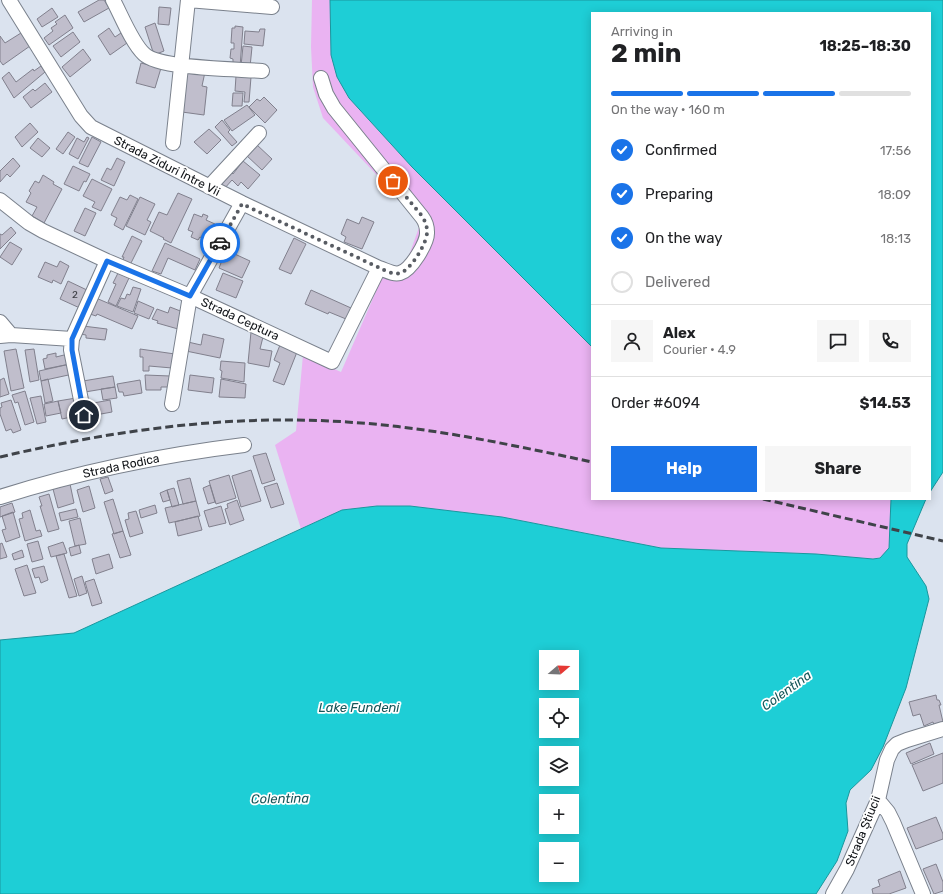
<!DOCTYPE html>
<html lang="en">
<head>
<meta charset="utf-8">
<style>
	:root { --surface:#fff; --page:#f6f6f6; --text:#202124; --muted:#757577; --line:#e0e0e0; --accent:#1a73e8 }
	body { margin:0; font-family:Rubik,sans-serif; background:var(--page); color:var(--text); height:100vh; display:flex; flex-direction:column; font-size:15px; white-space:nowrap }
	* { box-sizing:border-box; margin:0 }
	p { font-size:13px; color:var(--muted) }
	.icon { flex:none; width:22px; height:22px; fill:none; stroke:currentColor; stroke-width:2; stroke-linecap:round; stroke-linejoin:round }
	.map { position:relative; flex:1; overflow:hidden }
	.details { position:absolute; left:591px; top:12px; width:340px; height:488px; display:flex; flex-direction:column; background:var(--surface); border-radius:0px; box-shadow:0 2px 10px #0003 }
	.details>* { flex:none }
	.needle { width:26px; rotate:71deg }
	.buttons { position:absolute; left:539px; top:650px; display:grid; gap:8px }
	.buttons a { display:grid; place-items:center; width:40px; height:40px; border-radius:0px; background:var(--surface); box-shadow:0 2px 10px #0003; font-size:20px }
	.pin { position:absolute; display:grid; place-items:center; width:34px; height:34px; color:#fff; margin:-17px; border:2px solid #fff; border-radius:50%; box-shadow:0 1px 4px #0007 }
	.courier { position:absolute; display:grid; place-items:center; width:40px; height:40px; margin:-20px; border:3px solid #1a73e8; border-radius:50%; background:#fff; color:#222; box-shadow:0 1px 5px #0007 }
	.head em { font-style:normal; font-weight:700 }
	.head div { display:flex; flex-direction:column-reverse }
	.head { display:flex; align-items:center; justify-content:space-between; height:68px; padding:0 20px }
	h1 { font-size:26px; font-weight:700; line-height:30px }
	.bar { display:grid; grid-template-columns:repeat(4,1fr); gap:6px 4px; align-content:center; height:48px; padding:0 20px }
	.bar i { height:5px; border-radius:3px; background:var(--line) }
	.bar .on { background:var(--accent) }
	.bar p { grid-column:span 4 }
	.line { display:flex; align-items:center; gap:10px; padding:0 20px; border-top:1px solid var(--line) }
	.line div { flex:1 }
	.round { display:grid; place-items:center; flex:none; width:42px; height:42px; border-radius:0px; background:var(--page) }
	ol { padding:0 20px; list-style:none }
	li { display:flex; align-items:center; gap:12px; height:44px }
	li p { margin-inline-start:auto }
	li .icon { padding:4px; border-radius:50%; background:var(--accent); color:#fff; stroke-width:4 }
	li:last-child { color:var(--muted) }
	li i { width:22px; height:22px; border:2px solid var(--line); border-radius:50% }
	.action { display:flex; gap:8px; margin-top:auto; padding:8px 20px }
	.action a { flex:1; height:46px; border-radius:0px; background:var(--accent); color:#fff; font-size:16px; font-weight:700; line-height:46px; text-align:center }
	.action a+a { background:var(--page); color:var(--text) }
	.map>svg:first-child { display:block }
</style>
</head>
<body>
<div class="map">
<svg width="943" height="894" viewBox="0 0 943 894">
	<rect width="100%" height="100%" fill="#dbe3ef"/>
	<!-- green -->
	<path fill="#eab3f2" d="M312 0H331L349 98 412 167 592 347V499H891C890 512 893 538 888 549 885 555 880 558 873 559L816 554 661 548 502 517 410 506H377L342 510 301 529 275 445 296 431 303 355 341 372 381 280 408 258 421 222 323 118 313 87 311 47Z"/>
	<!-- water -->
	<path fill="#1eced6" stroke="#1a969d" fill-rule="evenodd" d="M330 0H943V472L930 492V13H592V347L412 167 349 98 337 77 331 55Z
		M891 499H926L907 544V557L926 586 929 599 906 688 883 747 871 770 850 790 846 803 848 831 837 861 816 894H0V640L74 633 342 510 377 506H410L502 517 661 548 816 554 873 559 880 558 889 548ZM546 657H572V683H546ZM546 705H572V731H546ZM546 753H572V779H546ZM546 801H572V827H546ZM546 849H572V875H546Z"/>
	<!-- building -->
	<path fill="#c0becc" stroke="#81808d" d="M99 0H104L109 8 84 22 78 12Z
		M159 7 171 8 169 25 158 24Z
		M52 8 58 17 42 27 37 19Z
		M65 15 73 28 49 45 44 38 53 31 51 28 57 24 55 22Z
		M155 23 164 51 154 55 145 27Z
		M235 26 243 27 240 67 233 66V59L230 58 231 49H234V43H231L232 28H235Z
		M109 28 115 37 121 33 127 43 110 55 98 36Z
		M260 29H265L263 46 244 44 245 31 259 32Z
		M73 32 80 42 61 57 53 46Z
		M21 33 30 46 3 65 0 61V36L5 43Z
		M243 46 252 47 250 67 241 66Z
		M83 49 91 60 70 77 62 67Z
		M141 63 161 68 155 88 136 83Z
		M41 66 45 72 14 98 2 78 9 72 16 82 33 69 34 71Z
		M187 70 205 72 202 86 207 87 204 115 182 112Z
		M236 76 251 77 249 102H244L245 92 235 91Z
		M45 83 52 92 31 108 23 97 33 89 35 91Z
		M233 93H243L242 106H232Z
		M264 97 277 110 265 123 249 107 257 99 260 101Z
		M247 105 255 115 232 131 224 120Z
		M222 120 230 130 228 132 237 142 232 146 215 127Z
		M30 123 38 132 22 147 15 137Z
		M209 129 221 140 207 154 194 142Z
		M68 132 75 137 63 154 56 149Z
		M87 137 89 138 78 159 69 154 77 138 84 142Z
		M92 137 101 142 88 167 79 163Z
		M38 138 50 148 42 157 30 148Z
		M256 144 272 159 262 170 246 155Z
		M13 158 20 166 10 177 7 174 0 182V171Z
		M117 158 125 162 114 186 101 180 107 168 111 170Z
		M243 161 260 175 248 189 241 182 238 186 232 180 224 189 216 184 230 171 233 174Z
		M73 166 90 174 86 182 84 181 79 191 64 184Z
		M43 175 54 182 53 184 62 189 44 223 32 216 37 207 26 202 31 193 29 191 35 181 39 183Z
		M92 179 112 189 101 211 92 207 95 202 83 196Z
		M178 193 192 199 171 243 163 239 164 238 150 231 159 212 167 215Z
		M130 195 138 199 123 230 114 225 117 218 111 215 120 197 127 200Z
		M140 197 155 204 147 220 151 222 145 235 126 226Z
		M85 208 96 213 85 236 74 231Z
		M194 214 202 217 203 214 208 216 206 220 215 224 208 240 200 237 198 240 191 237 193 232 188 230Z
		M362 217 374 222 362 249 344 242 346 237 341 234 347 219 359 224Z
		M11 227 16 233 0 249V234L2 235Z
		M132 236 142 241 130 265 122 262 124 257H122Z
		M294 238 306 244 291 274 279 269Z
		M10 242 22 249 12 265 0 257Z
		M165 243 200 259 195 270 168 258 161 274 152 271Z
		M226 250 250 261 242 278 219 268Z
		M60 261 69 266 61 284 53 280 52 283 38 277 45 262 57 267Z
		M118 273 129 278 116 306 108 302 116 284 113 283Z
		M223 273 243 281 236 298 216 290Z
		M68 281 89 291 82 309 60 299Z
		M133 287 141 289 133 312 117 306 121 298 125 299 127 294 130 295Z
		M311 290 351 308 346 319 329 312 328 314 305 304Z
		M96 298 138 316 132 329 97 314 96 316 90 314Z
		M138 301 154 308 149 319 134 313Z
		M170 307 183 312 178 329 157 323 158 321 152 319 157 309 168 313Z
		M83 326 107 329 105 340 86 338V335L80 334Z
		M251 332 263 337 260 349 272 351 269 367 248 363Z
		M203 334 224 339 220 358 186 351 188 342 201 345Z
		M280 345 297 352 284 385 273 381 280 363 274 360Z
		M16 349 24 388 11 391 4 351Z
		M34 349 39 380 30 382 25 350Z
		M140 349 175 354 172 368 149 366V371H143V357H140Z
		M56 353V357L68 354 70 364 45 369 43 359 47 358V355Z
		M221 361 245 363 244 382 221 378 222 371 220 370Z
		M70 364 73 374 41 381 39 371Z
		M145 375 170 376 168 387H161V390H146Z
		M190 375 214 378 212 393 188 390Z
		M113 376 115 387 85 392 83 381Z
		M4 378 9 394 0 397V380Z
		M48 379 53 401 45 403 41 381Z
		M221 379 246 384 245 398 219 397Z
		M140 380 142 393 124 396 123 392H119L117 384Z
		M115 387 117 398 103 400 101 389Z
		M25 391 34 422 25 425 18 402 15 403 12 395Z
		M41 396 46 422 37 424 30 398Z
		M76 398 78 409 70 411 71 417 62 419 58 401Z
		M11 400 21 430 13 433 11 429 6 431 0 414V408L2 407 1 403Z
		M110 400 112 412 90 416 88 404Z
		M58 401 61 413 46 416 44 404Z
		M266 453 275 480 262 484 253 456Z
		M251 470 261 501 241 507 232 476Z
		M229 475 236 498 216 504 209 481Z
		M108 477 113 491 105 494 100 479Z
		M190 478 196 501 183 504 177 481Z
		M277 483 284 504 271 508 264 487Z
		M70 484 74 503 58 508 53 489Z
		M210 485 215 502 208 504 203 488Z
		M89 486 95 508 83 512 77 490Z
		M174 488 179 505 172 507 167 490Z
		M167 490 170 500 163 502 160 493Z
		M49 494 59 529 48 532 40 506H42L39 497Z
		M113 499 123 531 114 534 104 502Z
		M237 500 244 520 230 525 225 509 228 508 227 504Z
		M196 501 200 516 169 523 165 508Z
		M12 503 15 512 0 517V507Z
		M155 505 157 513 141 518 139 510Z
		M221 506 226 523 209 527 204 511Z
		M76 509 78 517 61 521 59 513Z
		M30 510 36 531 40 530 42 536 25 541 19 519 23 518 22 513Z
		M136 511 143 533 130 537 125 520 129 519 128 513Z
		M13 512 20 537 6 542 2 530 6 529 2 516Z
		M198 516 202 530 178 536 175 522Z
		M80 518 86 544 75 546 69 521Z
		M123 531 131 555 120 558 112 534Z
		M38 541 43 559 32 562 27 544Z
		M63 542 67 553 51 557 48 547Z
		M2 543 7 557 0 559V544Z
		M79 545 81 553 71 556 69 548Z
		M22 550 24 557 14 560 12 554Z
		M64 554 77 596 69 598 56 556Z
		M109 554 113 568 96 574 92 559Z
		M27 565 36 593 24 596 15 569Z
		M44 566 48 580 41 583 39 577 35 578 32 569Z
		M82 576 87 593 79 596 74 579Z
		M94 579 102 603 92 606 85 582Z
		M936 695 937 700H939L941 705H939L943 722 934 725 933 722 924 726 920 714 913 716 909 702Z
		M930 743 934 754 911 764 906 753Z
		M943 753V783L923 791 912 765Z
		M936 817 943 834V839L916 849 907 828Z
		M936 864 943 882V891L934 894 923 869Z
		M900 871 906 888 889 894H873L872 889 880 886 878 880Z"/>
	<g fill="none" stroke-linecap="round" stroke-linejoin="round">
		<defs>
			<path id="minor" d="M9 0 81 116 91 127 242 203 379 268C386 270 393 275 400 273 411 270 428 242 427 232 427 226 425 221 422 217L334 108 326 94 321 78
				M113 0C121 15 132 43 144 54 159 69 238 69 262 71
				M188 0 272 7
				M173 143 188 0
				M209 187 259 133
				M0 200 29 223 43 231 107 261 190 296 332 362 379 268
				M0 322 11 335
				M0 336 11 335 72 339
				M172 404 190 296 242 203
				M84 415 71 350 72 339 107 261
				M0 497C79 472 162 455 244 445
				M878 800 888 812 893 822 923 894
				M833 894 847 869 878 800 887 760 892 749 897 744 907 740 943 729"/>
		</defs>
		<!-- minor casing -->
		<use href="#minor" stroke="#7a818c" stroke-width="16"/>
		<!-- minor -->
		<use href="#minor" stroke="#fff" stroke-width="14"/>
		<!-- rail -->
		<path stroke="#3f4349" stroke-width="3" stroke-dasharray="8 4" stroke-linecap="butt" d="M0 457C115 430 229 414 347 422 430 427 512 445 592 462
			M763 499 943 541"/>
	</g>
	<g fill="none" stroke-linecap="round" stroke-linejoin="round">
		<!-- done -->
		<path stroke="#585c63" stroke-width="4" stroke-dasharray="0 7.2" d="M220 243 242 204 380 268C386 271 393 275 401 273 411 269 428 242 427 231 427 226 425 221 422 216L393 181"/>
		<!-- route -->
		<path stroke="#1a73e8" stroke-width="5" d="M84 415 72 350V339L107 261 190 296 220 243"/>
	</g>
	<g text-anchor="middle" stroke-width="3.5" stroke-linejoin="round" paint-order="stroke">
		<!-- number labels -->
		<g font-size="10" fill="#3d3e45">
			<text x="75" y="298">2</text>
		</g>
		<!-- street labels -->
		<g font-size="12" fill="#111418" stroke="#fff">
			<text transform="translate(167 166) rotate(27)" y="4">Strada Ziduri Între Vii</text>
			<text transform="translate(240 319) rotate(25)" y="4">Strada Ceptura</text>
			<text transform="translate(121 466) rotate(-12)" y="4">Strada Rodica</text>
			<text transform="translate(863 831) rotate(-68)" y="4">Strada Știucii</text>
		</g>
		<!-- water labels -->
		<g font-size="13" font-style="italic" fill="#145659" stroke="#fff">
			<text transform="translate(786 690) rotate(-36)" y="5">Colentina</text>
			<text x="359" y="712">Lake Fundeni</text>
			<text transform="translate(280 798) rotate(-1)" y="5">Colentina</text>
		</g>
	</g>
</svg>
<div class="buttons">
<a><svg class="needle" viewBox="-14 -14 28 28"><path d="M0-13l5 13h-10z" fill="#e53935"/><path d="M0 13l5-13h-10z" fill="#757577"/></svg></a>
<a><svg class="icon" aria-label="locate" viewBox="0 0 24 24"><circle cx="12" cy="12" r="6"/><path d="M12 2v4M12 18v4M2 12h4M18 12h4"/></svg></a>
<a><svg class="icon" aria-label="layers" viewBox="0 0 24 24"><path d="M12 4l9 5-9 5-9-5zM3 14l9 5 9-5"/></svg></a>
<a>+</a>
<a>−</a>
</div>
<div class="pin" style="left:393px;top:181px;background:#ea580c"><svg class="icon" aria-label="bag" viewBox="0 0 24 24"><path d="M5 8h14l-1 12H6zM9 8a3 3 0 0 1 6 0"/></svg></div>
<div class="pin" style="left:84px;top:415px;background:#1f2937"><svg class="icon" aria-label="home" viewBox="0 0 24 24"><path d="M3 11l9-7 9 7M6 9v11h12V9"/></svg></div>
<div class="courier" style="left:220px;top:243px"><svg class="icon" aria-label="car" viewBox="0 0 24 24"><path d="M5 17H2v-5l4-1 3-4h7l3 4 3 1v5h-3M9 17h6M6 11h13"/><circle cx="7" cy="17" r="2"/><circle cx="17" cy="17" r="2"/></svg></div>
<section class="details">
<div class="head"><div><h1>2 min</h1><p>Arriving in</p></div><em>18:25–18:30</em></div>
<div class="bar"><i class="on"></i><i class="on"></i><i class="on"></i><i></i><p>On the way · 160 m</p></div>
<ol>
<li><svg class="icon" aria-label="check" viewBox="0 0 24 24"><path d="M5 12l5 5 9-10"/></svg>Confirmed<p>17:56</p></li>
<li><svg class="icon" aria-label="check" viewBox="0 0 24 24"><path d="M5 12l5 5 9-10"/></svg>Preparing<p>18:09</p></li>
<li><svg class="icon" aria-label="check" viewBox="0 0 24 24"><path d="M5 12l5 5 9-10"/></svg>On the way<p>18:13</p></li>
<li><i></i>Delivered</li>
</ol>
<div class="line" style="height:72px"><a class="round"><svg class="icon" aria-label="person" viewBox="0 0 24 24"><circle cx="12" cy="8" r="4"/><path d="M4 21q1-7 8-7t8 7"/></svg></a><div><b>Alex</b><p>Courier · 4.9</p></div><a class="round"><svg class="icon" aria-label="chat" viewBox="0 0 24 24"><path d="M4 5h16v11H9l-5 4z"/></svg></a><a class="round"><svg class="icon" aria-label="phone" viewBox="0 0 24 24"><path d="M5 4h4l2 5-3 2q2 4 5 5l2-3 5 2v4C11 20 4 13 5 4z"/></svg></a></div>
<div class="line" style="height:52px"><div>Order #6094</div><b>$14.53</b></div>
<div class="action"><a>Help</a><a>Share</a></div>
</section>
</div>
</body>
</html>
